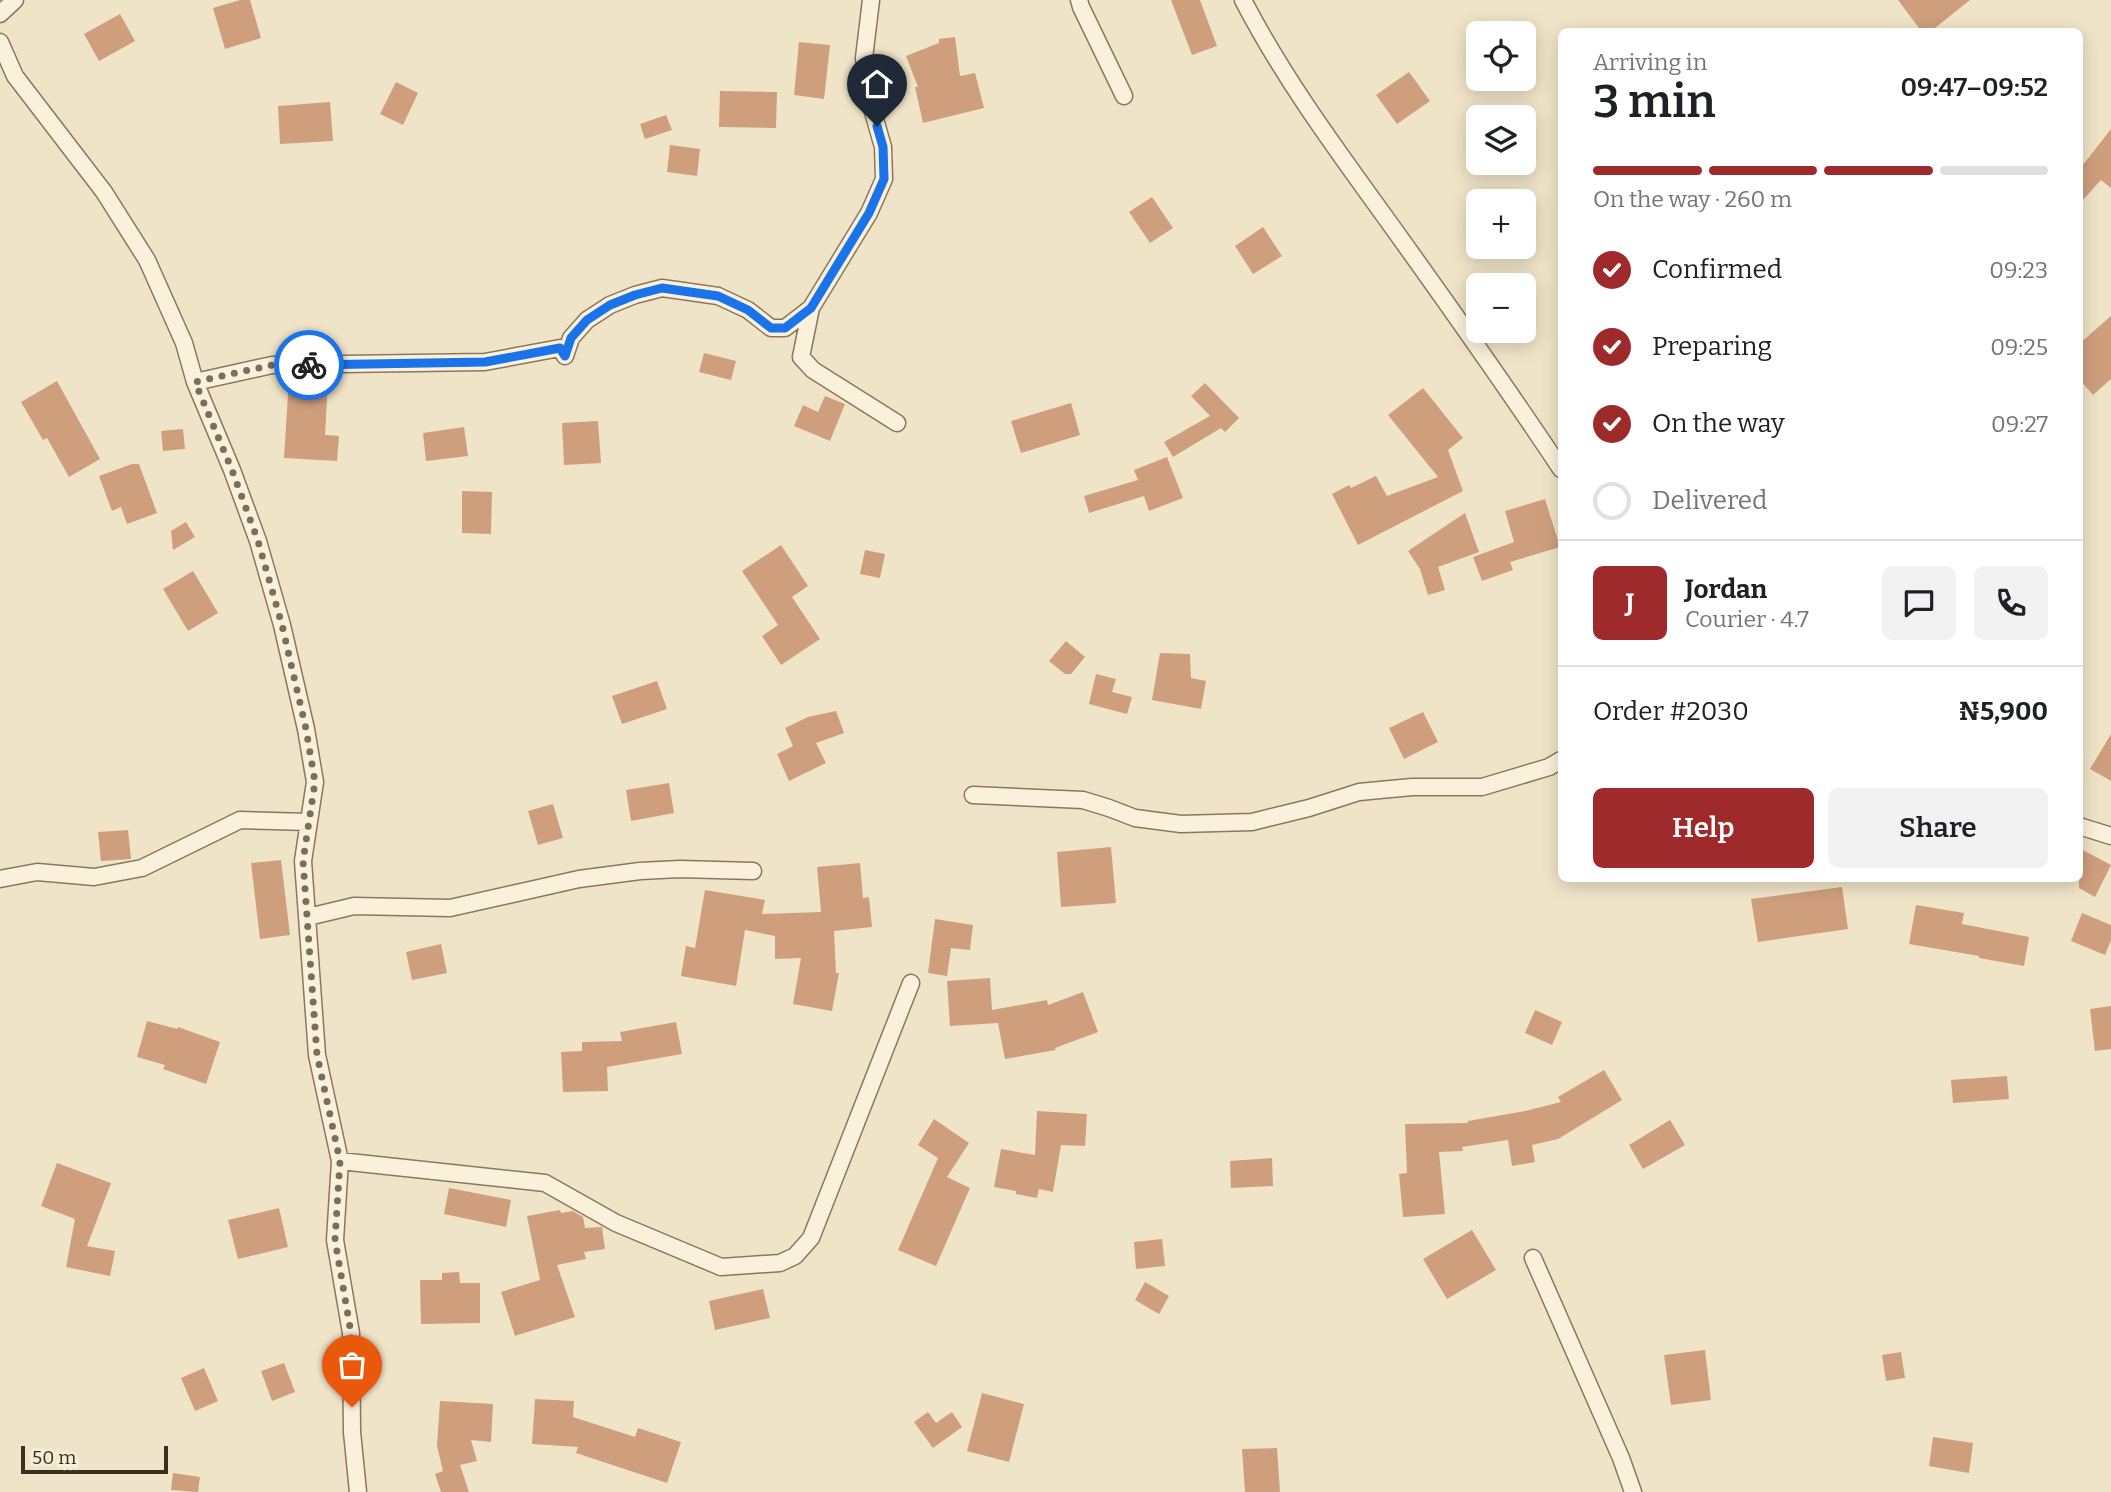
<!DOCTYPE html>
<html lang="en">
<head>
<meta charset="utf-8">
<style>
	:root { --surface:#fff; --page:#f2f2f2; --text:#202124; --muted:#757577; --line:#e0e0e0; --accent:#9e2a2b }
	body { margin:0; font-family:Bitter,serif; background:var(--page); color:var(--text); height:100vh; display:flex; flex-direction:column; font-size:26px; white-space:nowrap }
	* { box-sizing:border-box; margin:0 }
	p { font-size:23px; color:var(--muted) }
	.icon { flex:none; width:38px; height:38px; fill:none; stroke:currentColor; stroke-width:2; stroke-linecap:round; stroke-linejoin:round }
	.map { position:relative; flex:1; overflow:hidden }
	.drawer { position:absolute; left:1558px; top:28px; width:525px; height:854px; display:flex; flex-direction:column; background:var(--surface); border-radius:10px; box-shadow:0 4px 18px #0003 }
	.drawer>* { flex:none }
	.buttons { position:absolute; left:1466px; top:21px; display:grid; gap:14px }
	.buttons a { display:grid; place-items:center; width:70px; height:70px; border-radius:10px; background:var(--surface); box-shadow:0 4px 18px #0003; font-size:35px }
	.scale { position:absolute; left:21px; bottom:18px; width:147px; box-sizing:border-box; padding-left:7px; border:4px solid #3d2e20; border-top:0; font-size:19px; line-height:24px; white-space:nowrap; color:#3d2e20; -webkit-text-stroke:5px #f7eed8; paint-order:stroke }
	.pin { position:absolute; display:grid; place-items:center; width:60px; height:60px; color:#fff; margin:-72px -30px; border-radius:50% 50% 50% 0; rotate:-45deg; box-shadow:0 0 7px #0007 }
	.pin .icon { rotate:45deg }
	.courier { position:absolute; display:grid; place-items:center; width:70px; height:70px; margin:-35px; border:5px solid #1a73e8; border-radius:50%; background:#fff; color:#222; box-shadow:0 2px 9px #0007 }
	.headline em { font-style:normal; font-weight:600 }
	.headline div { display:flex; flex-direction:column-reverse }
	.headline { display:flex; align-items:center; justify-content:space-between; height:119px; padding:0 35px }
	h1 { font-size:46px; font-weight:600; line-height:52px }
	.bar { display:grid; grid-template-columns:repeat(4,1fr); gap:10px 7px; align-content:center; height:84px; padding:0 35px }
	.bar i { height:9px; border-radius:5px; background:var(--line) }
	.bar .current { background:var(--accent) }
	.bar p { grid-column:span 4 }
	.line { display:flex; align-items:center; gap:18px; padding:0 35px; border-top:2px solid var(--line) }
	.line div { flex:1 }
	.round { display:grid; place-items:center; flex:none; width:74px; height:74px; border-radius:10px; background:var(--page) }
	ol { padding:0 35px; list-style:none }
	li { display:flex; align-items:center; gap:21px; height:77px }
	li p { margin-inline-start:auto }
	li .icon { padding:7px; border-radius:50%; background:var(--accent); color:#fff; stroke-width:4 }
	li:last-child { color:var(--muted) }
	li i { width:38px; height:38px; border:4px solid var(--line); border-radius:50% }
	.primary-button { display:flex; gap:14px; margin-top:auto; padding:14px 35px }
	.primary-button a { flex:1; height:80px; border-radius:10px; background:var(--accent); color:#fff; font-size:28px; font-weight:600; line-height:80px; text-align:center }
	.primary-button a+a { background:var(--page); color:var(--text) }
	.map>svg:first-child { display:block }
</style>
</head>
<body>
<div class="map">
<svg width="2111" height="1492" viewBox="0 0 2111 1492">
	<rect width="100%" height="100%" fill="#f0e4c8"/>
	<!-- building -->
	<path fill="#cf9f7d" d="M240 0H250L261 38 225 49 213 8Z
		M1171 0H1200L1217 46 1192 55Z
		M1898 0H1970L1930 32H1922Z
		M120 14 135 41 99 61 84 34Z
		M955 37 960 76 975 73 984 108 923 123 915 87H918L906 56 939 43V39Z
		M799 42 830 45 824 99 794 95Z
		M1409 72 1430 101 1397 124 1376 95Z
		M396 82 418 93 403 125 380 114Z
		M720 91 777 92 776 128 719 127Z
		M330 102 333 141 280 144 278 106Z
		M666 115 672 130 645 139 640 124Z
		M2111 129V188L2101 180 2079 204V170Z
		M670 145 700 149 697 176 667 172Z
		M1152 197 1173 228 1150 243 1129 212Z
		M1263 227 1282 256 1253 274 1235 246Z
		M2111 316V379L2093 395 2079 379V344Z
		M704 353 736 361 731 380 699 372Z
		M289 378 328 381 325 435 339 436 337 461 284 458Z
		M57 381 100 459 69 477 47 438 43 440 21 402Z
		M1205 383 1239 418 1225 432 1221 428 1173 457 1164 442 1210 416 1191 396Z
		M1423 388 1463 438 1448 450 1463 491 1358 545 1332 494 1349 485 1351 488 1376 476 1387 496 1438 477 1388 415Z
		M825 396 845 404 830 441 794 426 803 405 818 412Z
		M1071 403 1080 435 1021 453 1011 421Z
		M598 421 601 463 564 465 562 423Z
		M464 427 468 456 426 461 423 433Z
		M183 429 185 449 163 451 161 431Z
		M1167 457 1183 498 1149 511 1144 496 1089 513 1084 496 1138 480 1134 470Z
		M132 464H139L157 513 127 524 121 507 112 511 99 476Z
		M462 491 492 492 491 534 462 533Z
		M1545 499 1560 547 1510 562 1513 570 1482 581 1473 557 1514 542 1505 511Z
		M1465 513 1479 552 1438 567 1445 590 1428 595 1420 569 1408 551Z
		M186 522 195 537 173 550 171 531Z
		M781 545 808 586 792 597 820 639 781 665 762 636 778 625 742 571Z
		M865 550 885 554 880 578 860 574Z
		M193 571 218 613 188 631 163 589Z
		M1066 641 1085 657 1071 674H1065L1049 661Z
		M1160 653 1190 654 1191 678 1206 681 1201 709 1152 700Z
		M1096 674 1116 679 1112 692 1132 697 1127 714 1089 704Z
		M657 681 667 709 622 724 612 696Z
		M836 711 844 733 816 743 826 763 789 781 777 754 793 746 785 728 808 717Z
		M1423 712 1438 742 1404 759 1389 728Z
		M2111 734V781L2090 769Z
		M669 783 674 813 631 821 626 790Z
		M553 804 563 838 538 845 528 811Z
		M128 830 131 859 101 861 98 832Z
		M1111 847 1116 903 1061 907 1057 852Z
		M2079 848 2111 865 2095 897 2079 888Z
		M281 860 290 935 260 939 251 863Z
		M860 863 863 898 869 897 872 927 834 931 836 973H839L832 1011 793 1004 801 958 775 959V936L745 930 736 986 681 976 686 946 695 948 705 890 765 900 762 914 821 912 817 867Z
		M1842 887 1848 929 1758 942 1751 899Z
		M1916 905 1964 913 1962 924 2029 937 2024 966 1979 958V956L1909 944Z
		M2082 913 2111 925V940L2105 955 2071 941Z
		M935 919 973 925 970 950 951 948 947 976 928 973Z
		M441 944 447 973 412 980 406 952Z
		M990 978 992 1010 1047 1000 1048 1005 1083 992 1098 1032 1055 1048 1056 1050 1005 1059 998 1023 950 1026 947 981Z
		M2111 1006V1049L2095 1051 2090 1009Z
		M1535 1010 1562 1022 1552 1045 1525 1033Z
		M147 1021 177 1029 178 1027 220 1042 206 1084 163 1069 165 1065 137 1057Z
		M676 1022 682 1054 607 1067 608 1091 563 1092 561 1052 582 1051V1042L622 1041 620 1032Z
		M1604 1070 1622 1100 1558 1139 1532 1145 1535 1162 1512 1166 1508 1140 1462 1147 1463 1151 1439 1152 1445 1214 1403 1217 1399 1174 1407 1173 1405 1124 1468 1123V1121L1525 1111 1561 1102 1558 1097Z
		M2007 1076 2009 1099 1953 1103 1951 1080Z
		M1037 1111 1087 1114 1085 1146 1061 1145 1053 1192 1039 1189 1037 1198 1016 1194V1191L994 1187 1001 1149 1035 1155Z
		M934 1119 969 1143 947 1177 970 1188 936 1266 898 1250 938 1158 918 1145Z
		M1670 1120 1685 1145 1643 1169 1629 1145Z
		M1272 1158 1273 1186 1231 1188 1230 1161Z
		M57 1163 111 1183 87 1246 115 1251 110 1276 66 1267 75 1219 41 1206Z
		M449 1188 511 1200 506 1227 444 1214Z
		M279 1208 288 1247 238 1259 228 1220Z
		M560 1210 561 1213 573 1211 583 1217 585 1228 602 1227 605 1249 584 1252 586 1259 557 1265 575 1317 515 1336 501 1292 540 1280 527 1216Z
		M1472 1230 1496 1270 1447 1299 1423 1259Z
		M1162 1239 1165 1266 1136 1269 1134 1242Z
		M459 1272 460 1283H480V1323L421 1324 420 1280H442V1273Z
		M1145 1282 1169 1296 1159 1314 1135 1300Z
		M763 1289 770 1318 715 1330 709 1301Z
		M1705 1350 1711 1400 1671 1405 1664 1355Z
		M1901 1352 1905 1378 1886 1381 1882 1355Z
		M284 1363 295 1392 272 1401 261 1371Z
		M204 1368 218 1401 195 1411 181 1378Z
		M982 1393 1024 1404 1009 1462 967 1451Z
		M535 1399 574 1401 573 1417 635 1437 638 1428 681 1442 667 1483 576 1453 578 1447 532 1444Z
		M440 1401 493 1404 491 1442 471 1440 477 1461 460 1465 469 1492H441L435 1474 443 1471 437 1446Z
		M928 1412 936 1423 952 1412 962 1427 933 1448 914 1422Z
		M1933 1437 1973 1443 1969 1473 1929 1466Z
		M1277 1448 1280 1492H1245L1242 1449Z
		M173 1473 200 1477 198 1492 171 1490Z"/>
	<g fill="none" stroke-linecap="round" stroke-linejoin="round">
		<defs>
			<path id="street" d="M1079 0 1081 7 1124 96
				M1243 0C1284 79 1336 149 1388 221 1447 303 1505 385 1561 469
				M0 14 15 0
				M0 42 15 76 104 192 147 260 184 343 195 382 232 470 258 541 282 625 306 729 315 782 303 861 317 1055 340 1161 335 1240 351 1333 352 1432 358 1492
				M811 308 801 357 813 370 897 423
				M195 382 272 365 485 362 560 348 565 356 571 338 587 320 610 305 635 295 662 288 718 296 748 310 771 328H785L811 308 869 213 884 179 883 147 871 105 864 58 871 0
				M973 795 1083 800 1109 808 1135 818 1181 824 1252 822 1309 808 1359 792 1412 787H1482L1549 767 1561 760
				M2079 826 2111 836
				M0 879 37 872 94 877 142 868 240 820 309 822
				M308 917 354 906 450 908 579 879 640 871 680 869 753 871
				M340 1161 545 1183 616 1223 721 1267 780 1263 795 1256 811 1238 911 983
				M1533 1258 1621 1458 1633 1492"/>
		</defs>
		<!-- street casing -->
		<use href="#street" stroke="#8d765c" stroke-width="19"/>
		<!-- street -->
		<use href="#street" stroke="#faf1dc" stroke-width="16"/>
	</g>
	<g fill="none" stroke-linecap="round" stroke-linejoin="round">
		<!-- done -->
		<path stroke="#7c6e5b" stroke-width="7" stroke-dasharray="0 12.6" d="M309 365H272L195 382 232 470 258 541 282 625 306 729 315 782 303 861 317 1055 340 1161 335 1240 351 1333 352 1407"/>
		<!-- route -->
		<path stroke="#1a73e8" stroke-width="9" d="M309 365 485 362 560 348 565 356 571 338 587 320 610 305 635 295 662 288 718 296 748 310 771 328H785L811 308 869 213 884 179 883 147 877 126"/>
	</g>
</svg>
<div class="buttons">
<a><svg class="icon" aria-label="locate" viewBox="0 0 24 24"><circle cx="12" cy="12" r="6"/><path d="M12 2v4M12 18v4M2 12h4M18 12h4"/></svg></a>
<a><svg class="icon" aria-label="layers" viewBox="0 0 24 24"><path d="M12 4l9 5-9 5-9-5zM3 14l9 5 9-5"/></svg></a>
<a>+</a>
<a>−</a>
</div>
<div class="scale">50 m</div>
<div class="pin" style="left:352px;top:1407px;background:#ea580c"><svg class="icon" aria-label="bag" viewBox="0 0 24 24"><path d="M5 8h14l-1 12H6zM9 8a3 3 0 0 1 6 0"/></svg></div>
<div class="pin" style="left:877px;top:126px;background:#1f2937"><svg class="icon" aria-label="home" viewBox="0 0 24 24"><path d="M3 11l9-7 9 7M6 9v11h12V9"/></svg></div>
<div class="courier" style="left:309px;top:365px"><svg class="icon" aria-label="bike" viewBox="0 0 24 24"><circle cx="6" cy="16" r="4"/><circle cx="18" cy="16" r="4"/><path d="M6 16l4-8h5l3 8M10 8l3 8H6M13 5h3"/></svg></div>
<section class="drawer">
<div class="headline"><div><h1>3 min</h1><p>Arriving in</p></div><em>09:47–09:52</em></div>
<div class="bar"><i class="current"></i><i class="current"></i><i class="current"></i><i></i><p>On the way · 260 m</p></div>
<ol>
<li><svg class="icon" aria-label="check" viewBox="0 0 24 24"><path d="M5 12l5 5 9-10"/></svg>Confirmed<p>09:23</p></li>
<li><svg class="icon" aria-label="check" viewBox="0 0 24 24"><path d="M5 12l5 5 9-10"/></svg>Preparing<p>09:25</p></li>
<li><svg class="icon" aria-label="check" viewBox="0 0 24 24"><path d="M5 12l5 5 9-10"/></svg>On the way<p>09:27</p></li>
<li><i></i>Delivered</li>
</ol>
<div class="line" style="height:126px"><b class="round" style="background:var(--accent);color:#fff">J</b><div><b>Jordan</b><p>Courier · 4.7</p></div><a class="round"><svg class="icon" aria-label="chat" viewBox="0 0 24 24"><path d="M4 5h16v11H9l-5 4z"/></svg></a><a class="round"><svg class="icon" aria-label="phone" viewBox="0 0 24 24"><path d="M5 4h4l2 5-3 2q2 4 5 5l2-3 5 2v4C11 20 4 13 5 4z"/></svg></a></div>
<div class="line" style="height:91px"><div>Order #2030</div><b>₦5,900</b></div>
<div class="primary-button"><a>Help</a><a>Share</a></div>
</section>
</div>
</body>
</html>
